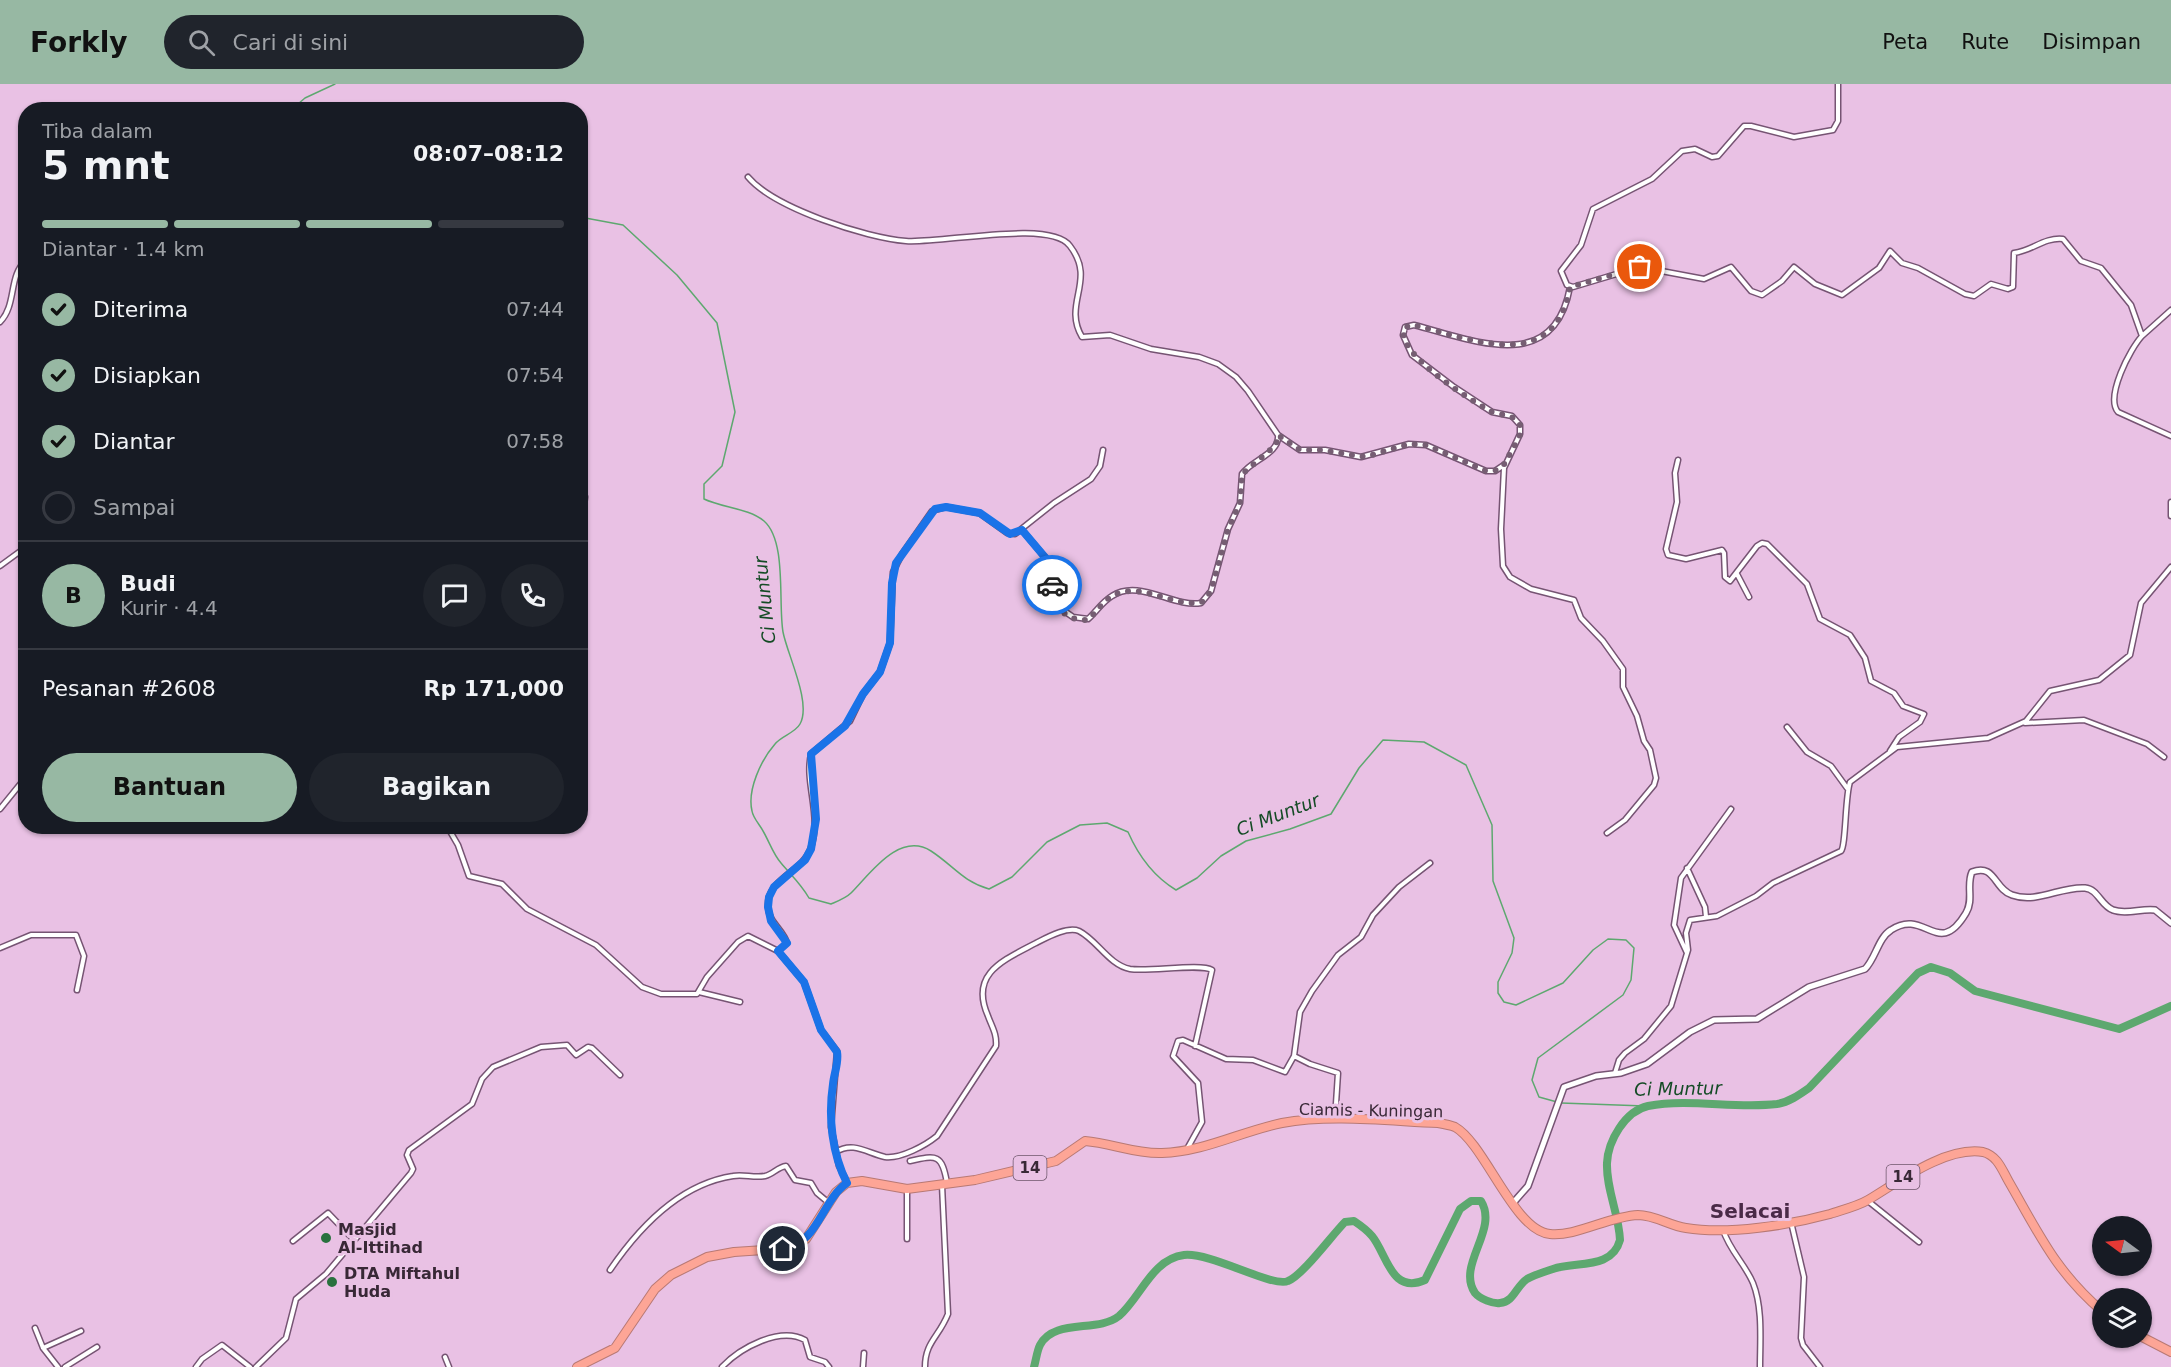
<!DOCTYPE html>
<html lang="id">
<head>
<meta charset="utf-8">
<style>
	:root { --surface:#171b24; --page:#20242c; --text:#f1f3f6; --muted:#9ea1a6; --line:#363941; --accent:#97b8a3 }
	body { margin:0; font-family:"DejaVu Sans",sans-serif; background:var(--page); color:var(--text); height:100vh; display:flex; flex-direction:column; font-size:22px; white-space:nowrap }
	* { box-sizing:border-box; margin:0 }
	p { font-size:20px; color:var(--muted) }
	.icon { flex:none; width:33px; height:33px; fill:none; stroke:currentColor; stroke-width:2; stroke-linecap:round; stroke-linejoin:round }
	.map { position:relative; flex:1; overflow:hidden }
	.side { position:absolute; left:18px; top:18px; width:570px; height:732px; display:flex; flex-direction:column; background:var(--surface); border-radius:24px; box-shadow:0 2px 4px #0004 }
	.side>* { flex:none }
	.needle { width:39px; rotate:285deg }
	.fabs { position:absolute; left:2092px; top:1132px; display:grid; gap:12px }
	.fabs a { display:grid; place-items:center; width:60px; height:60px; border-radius:50%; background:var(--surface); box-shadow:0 2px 4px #0004; font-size:30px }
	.pin { position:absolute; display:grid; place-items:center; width:51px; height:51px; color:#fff; margin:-26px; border:3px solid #fff; border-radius:50%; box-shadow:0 2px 6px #0007 }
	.courier { position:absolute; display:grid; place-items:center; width:60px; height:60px; margin:-30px; border:4px solid #1a73e8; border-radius:50%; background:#fff; color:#222; box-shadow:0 2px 8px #0007 }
	.summary em { font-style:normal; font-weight:800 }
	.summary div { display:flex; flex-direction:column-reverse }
	.summary { display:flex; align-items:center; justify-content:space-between; height:102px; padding:0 24px }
	h1 { font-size:39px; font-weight:800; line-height:45px }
	.bar { display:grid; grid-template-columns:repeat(4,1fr); gap:9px 6px; align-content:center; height:72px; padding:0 24px }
	.bar i { height:8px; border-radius:4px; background:var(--line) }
	.bar .active { background:var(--accent) }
	.bar p { grid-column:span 4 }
	.line { display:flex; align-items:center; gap:15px; padding:0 24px; border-top:2px solid var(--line) }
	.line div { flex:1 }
	.round { display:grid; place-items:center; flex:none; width:63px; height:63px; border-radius:32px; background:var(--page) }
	ol { padding:0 24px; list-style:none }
	li { display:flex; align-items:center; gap:18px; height:66px }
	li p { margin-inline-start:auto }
	li .icon { padding:6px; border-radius:50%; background:var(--accent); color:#111; stroke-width:4 }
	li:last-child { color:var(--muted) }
	li i { width:33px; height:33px; border:3px solid var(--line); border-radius:50% }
	.button { display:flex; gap:12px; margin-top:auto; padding:12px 24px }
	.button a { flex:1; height:69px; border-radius:36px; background:var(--accent); color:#111; font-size:24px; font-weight:800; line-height:69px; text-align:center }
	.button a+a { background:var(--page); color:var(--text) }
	header { display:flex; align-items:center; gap:36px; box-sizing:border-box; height:84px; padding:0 30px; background:var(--accent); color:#111 }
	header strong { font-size:28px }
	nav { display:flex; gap:33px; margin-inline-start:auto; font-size:21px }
	.search { width:420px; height:54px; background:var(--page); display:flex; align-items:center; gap:15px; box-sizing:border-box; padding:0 21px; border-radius:33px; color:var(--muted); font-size:22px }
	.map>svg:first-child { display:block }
</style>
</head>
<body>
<header>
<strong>Forkly</strong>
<div class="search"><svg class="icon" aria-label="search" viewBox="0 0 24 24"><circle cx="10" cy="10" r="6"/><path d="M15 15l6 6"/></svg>Cari di sini</div>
<nav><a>Peta</a><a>Rute</a><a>Disimpan</a></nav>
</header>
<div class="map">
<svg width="2171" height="1283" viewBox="0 0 2171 1283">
	<rect width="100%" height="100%" fill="#e9c1e4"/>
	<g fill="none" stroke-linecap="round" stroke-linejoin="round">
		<!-- stream -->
		<path stroke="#5da86f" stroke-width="1.5" d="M291 26 305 14 335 0
			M580 133 623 141 677 191 717 239 735 328 722 382 704 400V415C723 424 748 424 764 437 787 457 778 519 783 548 787 570 812 619 800 640 795 649 781 652 775 660 761 676 747 706 752 727 753 734 760 741 763 747 769 757 773 770 781 779 791 791 801 800 809 814L831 820C838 817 846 814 851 809 870 790 899 747 931 767 954 782 962 797 989 805L1012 793 1047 758 1080 741 1107 739 1128 748C1139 773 1153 792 1176 806L1197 794 1221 772 1246 757 1290 745 1331 730 1359 684 1383 656 1424 658 1466 681 1492 741 1493 797 1514 854 1512 869 1498 898V909L1504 918 1516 921 1563 899 1593 866 1608 855 1626 856 1634 864 1631 896 1623 911 1538 974 1532 996 1539 1013 1557 1018
			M1561 1019 1645 1022"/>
		<!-- river -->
		<path stroke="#5da86f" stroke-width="8" d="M1034 1283C1036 1276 1037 1267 1040 1261 1054 1234 1098 1249 1119 1232 1141 1213 1152 1175 1184 1171 1211 1168 1273 1204 1288 1197 1303 1191 1332 1151 1345 1138L1354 1137C1360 1141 1367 1146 1372 1152 1387 1170 1391 1211 1425 1196L1460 1125 1471 1117H1481C1499 1146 1456 1181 1475 1209 1480 1215 1493 1220 1500 1219 1514 1218 1516 1202 1527 1195 1534 1191 1544 1188 1553 1185 1576 1177 1612 1186 1620 1156 1619 1130 1606 1105 1607 1079 1608 1057 1625 1027 1648 1022 1690 1014 1734 1025 1777 1020 1789 1018 1799 1011 1809 1004L1918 889 1931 883 1950 889 1975 907 2119 945 2171 922"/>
		<defs>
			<path id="street" d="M1838 0V37L1833 46 1794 53 1751 42H1744L1718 72 1712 73 1695 65 1682 67 1652 95 1593 125 1581 161 1561 187 1567 201 1573 203 1640 183 1704 195 1731 183 1751 207 1762 211 1782 197 1794 183 1815 200 1842 211 1879 184 1890 167 1902 179 1918 184 1965 210 1974 212 1991 200 2008 205 2013 203 2014 169C2032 167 2044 153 2063 155L2081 177 2101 184 2131 221 2142 252C2130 265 2105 313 2118 328L2171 352
				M748 93C774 124 866 154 906 157 941 160 1050 135 1070 162 1097 197 1062 219 1082 253L1110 251 1151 265 1199 273 1218 280 1236 293 1248 307 1278 351C1280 370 1251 376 1242 390L1240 419 1228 445 1211 507 1201 519C1173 524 1139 494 1112 512 1102 518 1096 528 1088 535L1073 533 1054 520 1049 478 1022 446
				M1570 203C1554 292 1473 256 1414 241L1405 243 1403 251 1412 271 1454 303 1492 328 1512 332 1520 341V350L1504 384 1501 445 1503 482 1510 493 1531 505 1574 516 1581 534 1603 557 1623 585V603L1637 632 1644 657 1650 666 1656 694 1654 701 1625 736 1607 749
				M0 238C17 221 8 192 26 176
				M2142 252 2171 226
				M1278 351 1300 366H1325L1361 373 1409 360 1426 361 1486 387H1495L1504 381
				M1678 376 1675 389 1677 418 1666 465 1668 471 1686 475 1722 466 1724 469 1725 493 1730 497 1757 462 1762 459 1767 460 1807 500 1820 535 1850 551 1865 574 1871 597 1894 609 1903 622 1924 630 1920 638 1899 653 1890 667
				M2171 418V432
				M580 455 585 413
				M0 482 26 463
				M1737 490 1749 513
				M2025 639 2084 636 2147 660 2164 673
				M1787 643 1807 668 1831 682 1847 704
				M0 725 26 693
				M447 742 458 761 469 792 502 800 527 825 596 861 642 903 661 910H697L707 893 738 858 748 852 778 867 804 898 821 946 837 967 831 1043 839 1082 847 1098
				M1687 784 1705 823 1706 833
				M0 864 31 851H76L84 872 77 906
				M778 867 787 859C783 845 769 839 768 823 766 795 802 788 810 766 823 733 804 700 811 670L850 637 863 610 880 588 890 559 893 488 902 470 932 427 946 423 979 429 1007 449 1015 450 1054 419 1091 395 1100 382 1103 366
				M1687 869 1674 841 1681 794 1731 725
				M699 908 740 918
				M1294 972 1310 980 1338 989 1335 1035
				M1615 989 1619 976 1625 969 1644 955 1671 922 1688 866 1686 849 1690 836 1717 832 1756 812 1773 799 1841 767C1846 762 1845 712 1850 698L1897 663 1988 654 2026 637 2050 607 2099 596 2130 571 2141 519 2171 483
				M1187 1065 1202 1038 1198 999 1173 972 1178 957 1183 956 1226 975 1253 976 1285 988 1294 972 1300 928 1312 907 1338 871 1361 853 1373 831 1399 803 1430 779
				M836 1068C853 1057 867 1069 885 1073 901 1075 926 1061 937 1052L996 962C997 950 992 943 988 932 969 889 1004 876 1036 859 1046 854 1067 842 1079 847 1097 856 1109 881 1130 885 1149 888 1201 879 1212 886L1195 962
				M910 1077C937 1071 942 1070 947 1099
				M907 1105V1155
				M1868 1117 1919 1158
				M1791 1138 1804 1193 1801 1254 1803 1261 1820 1283
				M1723 1146C1730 1167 1745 1180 1753 1199 1763 1224 1760 1257 1760 1283
				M293 1157 328 1129 353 1155
				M610 1186C638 1145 680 1100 733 1092 743 1090 754 1094 765 1092 773 1090 778 1083 786 1082L795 1096 811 1099 817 1109 829 1119
				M35 1244 43 1264
				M445 1273 449 1283
				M58 1283 43 1264 81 1247
				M65 1283 97 1263
				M196 1283 202 1275 222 1261 250 1283
				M256 1283 286 1254 296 1215 326 1190 411 1089 413 1085 407 1071 409 1066 472 1020 482 995 493 983 541 963 567 961 576 971 588 963 592 964 620 991
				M722 1283C740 1264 780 1242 805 1256L810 1273 825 1278 829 1283
				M863 1283 864 1269
				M925 1283C925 1258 939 1253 948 1230L942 1101"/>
			<path id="secondary" d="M1513 1119 1528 1102 1564 1003 1596 992 1621 989 1647 980 1690 948 1714 936 1757 935 1809 903 1865 885C1876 874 1878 854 1891 846 1925 823 1938 876 1966 829 1974 816 1966 801 1972 788 1995 779 1994 805 2012 811 2037 820 2061 802 2085 804 2098 805 2101 822 2113 826 2126 831 2142 824 2155 826L2171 839"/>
			<path id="highway" d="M2142 1253 2171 1268
				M577 1283 615 1264 655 1205 671 1191 707 1173 734 1168 792 1164 806 1155 836 1108 847 1099 862 1097 907 1105 975 1096 1056 1077 1085 1057C1111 1059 1135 1070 1162 1069 1204 1068 1242 1047 1282 1039 1330 1030 1389 1037 1438 1039 1444 1040 1450 1041 1455 1043 1485 1060 1514 1147 1550 1150 1575 1153 1610 1132 1638 1131 1655 1131 1670 1142 1686 1144 1728 1151 1790 1141 1830 1130 1842 1126 1858 1122 1868 1116 1898 1098 1946 1062 1983 1068 1998 1072 2002 1086 2009 1098 2039 1150 2056 1188 2103 1228"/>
		</defs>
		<!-- street casing -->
		<use href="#street" stroke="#765473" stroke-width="7"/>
		<!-- secondary casing -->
		<use href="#secondary" stroke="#765473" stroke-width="8"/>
		<!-- highway casing -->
		<use href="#highway" stroke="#b87974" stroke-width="10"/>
		<!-- street -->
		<use href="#street" stroke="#fff" stroke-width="4"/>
		<!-- secondary -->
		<use href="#secondary" stroke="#fff" stroke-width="5"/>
		<!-- highway -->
		<use href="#highway" stroke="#fda596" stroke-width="8"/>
	</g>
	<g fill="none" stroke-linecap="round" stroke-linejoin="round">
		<!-- done -->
		<path stroke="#765e73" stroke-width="6" stroke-dasharray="0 10.8" d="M1052 501C1052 522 1065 537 1088 536 1097 527 1104 515 1116 510 1143 498 1182 527 1204 517L1211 507 1228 445 1240 419 1242 390 1276 361 1278 351 1300 366H1321L1365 373 1409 360 1426 361 1486 387C1497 389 1504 382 1508 374 1511 366 1522 352 1521 344 1517 329 1500 332 1490 327 1471 316 1392 268 1405 243L1414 241C1472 255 1554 292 1570 203L1640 183"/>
		<!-- route -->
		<path stroke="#1a73e8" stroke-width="8" d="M783 1165C819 1159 821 1117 847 1099 832 1070 828 1033 833 1000 834 989 839 979 837 968L821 946 804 898 778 867 787 859 771 837 768 823 769 813 774 803 805 776 811 765 816 735 811 670 845 642 863 610 880 588 890 559 892 499 896 479 935 425 946 423 980 429 1010 450 1022 446 1049 478 1052 501"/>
	</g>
	<!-- markers -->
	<g fill="#28713e" stroke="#e9c1e4" stroke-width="2">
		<circle cx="326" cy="1154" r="6"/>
		<circle cx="332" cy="1198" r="6"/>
	</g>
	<g text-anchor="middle" stroke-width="6" stroke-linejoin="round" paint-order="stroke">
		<!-- shield labels -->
		<g fill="#e9c1e4" stroke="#6d566a" stroke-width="1.5">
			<rect x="1013.5" y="1072" width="33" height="24" rx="4.5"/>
			<rect x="1886.5" y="1081" width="33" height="24" rx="4.5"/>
		</g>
		<g font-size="15" font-weight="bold" fill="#382836">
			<text x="1030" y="1089">14</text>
			<text x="1903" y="1098">14</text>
		</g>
		<!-- street labels -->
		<g font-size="16" fill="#382836" stroke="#e9c1e4">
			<text transform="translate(1371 1026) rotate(1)" y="6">Ciamis - Kuningan</text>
		</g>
		<!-- poi labels -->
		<g font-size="16" font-weight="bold" fill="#382836" stroke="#e9c1e4" text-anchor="start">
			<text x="338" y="1151">Masjid<tspan x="338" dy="18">Al-Ittihad</tspan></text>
			<text x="344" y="1195">DTA Miftahul<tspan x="344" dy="18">Huda</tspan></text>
		</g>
		<!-- water labels -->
		<g font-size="18" font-style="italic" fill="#144b25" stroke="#e9c1e4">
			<text transform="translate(765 516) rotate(-96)" y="6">Ci Muntur</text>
			<text transform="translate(1278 731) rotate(-21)" y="6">Ci Muntur</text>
			<text transform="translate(1678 1005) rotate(-1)" y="6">Ci Muntur</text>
		</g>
		<!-- quarter labels -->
		<g font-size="20" font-weight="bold" fill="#4a2a47" stroke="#e9c1e4">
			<text x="1750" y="1134">Selacai</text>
		</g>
	</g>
</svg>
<div class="fabs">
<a><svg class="needle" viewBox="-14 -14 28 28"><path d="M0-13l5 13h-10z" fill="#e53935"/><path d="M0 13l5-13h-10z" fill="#9ea1a6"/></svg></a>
<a><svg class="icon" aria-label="layers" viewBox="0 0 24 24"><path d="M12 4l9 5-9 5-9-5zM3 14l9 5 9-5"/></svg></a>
</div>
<div class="pin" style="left:1640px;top:183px;background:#ea580c"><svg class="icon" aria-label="bag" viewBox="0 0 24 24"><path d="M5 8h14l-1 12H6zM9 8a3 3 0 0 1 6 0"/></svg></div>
<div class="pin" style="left:783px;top:1165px;background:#1f2937"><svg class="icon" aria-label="home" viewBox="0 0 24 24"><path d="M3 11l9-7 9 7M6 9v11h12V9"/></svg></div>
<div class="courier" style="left:1052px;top:501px"><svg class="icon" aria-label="car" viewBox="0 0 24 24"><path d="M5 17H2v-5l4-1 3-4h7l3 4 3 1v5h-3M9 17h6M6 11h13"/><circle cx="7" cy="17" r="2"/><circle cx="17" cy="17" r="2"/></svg></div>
<section class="side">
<div class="summary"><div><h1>5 mnt</h1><p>Tiba dalam</p></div><em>08:07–08:12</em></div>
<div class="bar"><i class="active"></i><i class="active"></i><i class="active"></i><i></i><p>Diantar · 1.4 km</p></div>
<ol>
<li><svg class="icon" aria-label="check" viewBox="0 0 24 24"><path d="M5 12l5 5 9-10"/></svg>Diterima<p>07:44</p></li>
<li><svg class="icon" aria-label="check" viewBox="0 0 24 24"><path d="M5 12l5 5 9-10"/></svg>Disiapkan<p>07:54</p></li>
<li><svg class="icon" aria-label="check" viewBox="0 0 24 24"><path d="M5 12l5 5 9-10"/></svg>Diantar<p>07:58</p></li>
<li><i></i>Sampai</li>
</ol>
<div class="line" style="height:108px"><b class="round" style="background:var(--accent);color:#111">B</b><div><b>Budi</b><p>Kurir · 4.4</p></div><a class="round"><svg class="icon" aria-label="chat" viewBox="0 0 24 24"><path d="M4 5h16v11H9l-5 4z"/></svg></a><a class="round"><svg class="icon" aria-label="phone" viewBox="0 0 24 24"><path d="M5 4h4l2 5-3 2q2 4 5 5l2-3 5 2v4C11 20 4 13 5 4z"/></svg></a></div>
<div class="line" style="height:78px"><div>Pesanan #2608</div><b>Rp 171,000</b></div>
<div class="button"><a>Bantuan</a><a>Bagikan</a></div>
</section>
</div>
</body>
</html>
